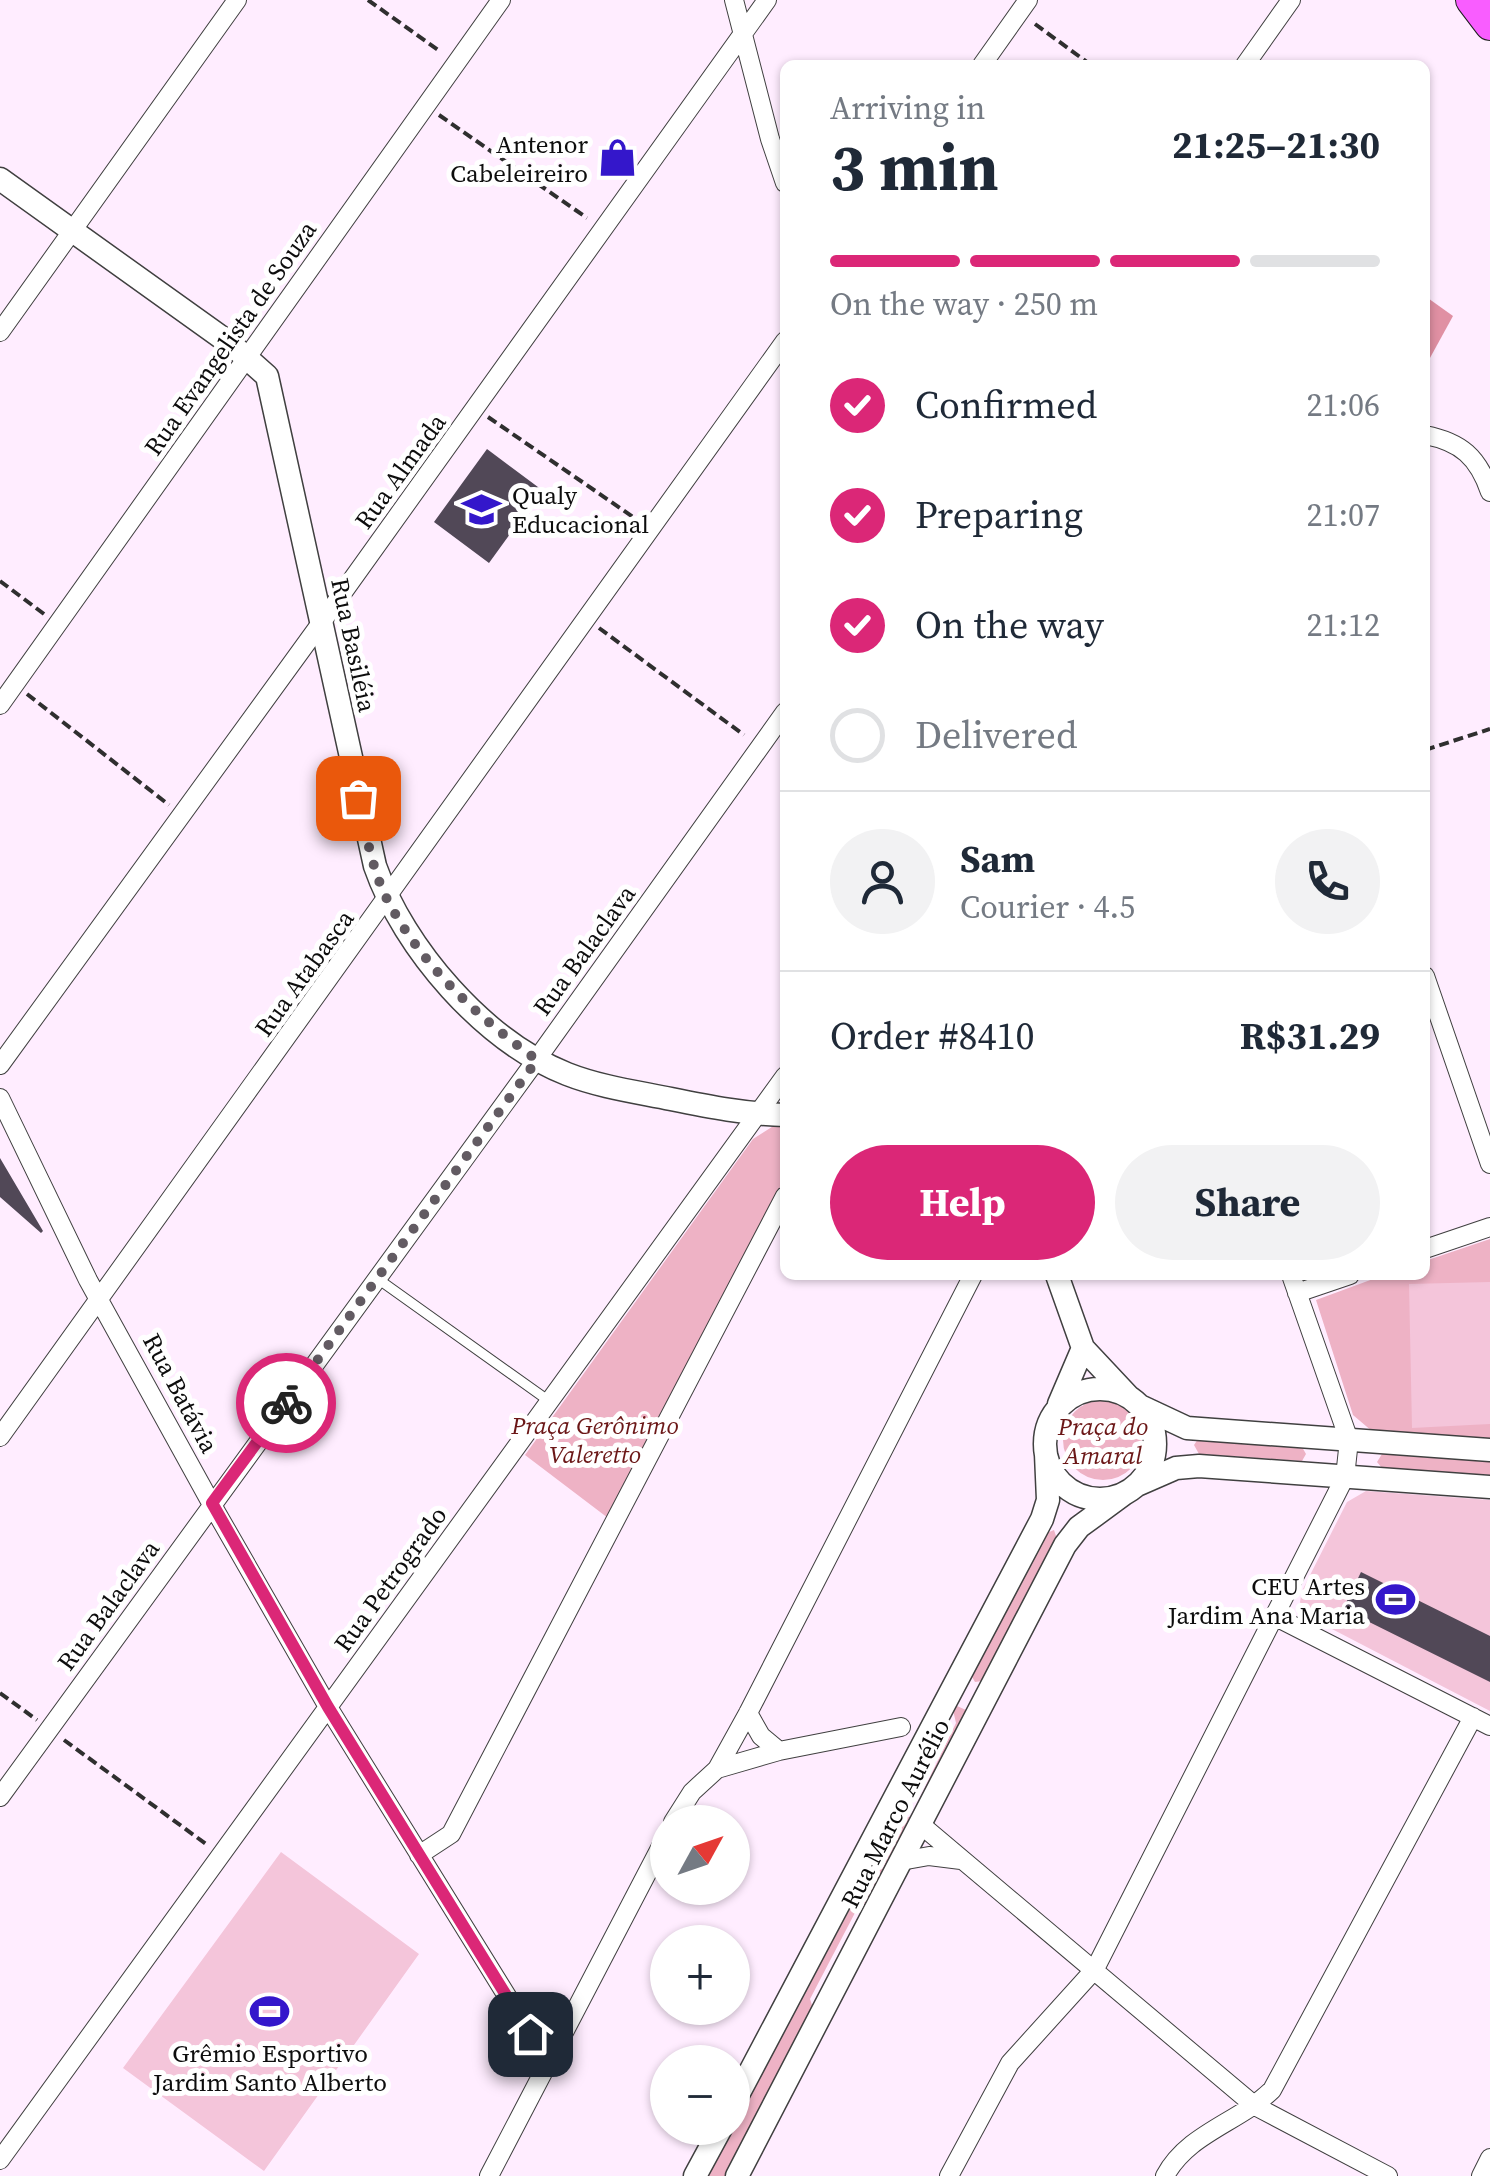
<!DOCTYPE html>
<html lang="en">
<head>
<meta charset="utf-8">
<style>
	:root { --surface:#fff; --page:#f2f2f3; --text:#1f2937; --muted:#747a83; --line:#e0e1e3; --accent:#db2777 }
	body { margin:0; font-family:"Source Serif 4",serif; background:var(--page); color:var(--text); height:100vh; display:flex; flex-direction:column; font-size:38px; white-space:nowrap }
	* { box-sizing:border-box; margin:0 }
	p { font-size:32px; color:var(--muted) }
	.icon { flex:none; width:55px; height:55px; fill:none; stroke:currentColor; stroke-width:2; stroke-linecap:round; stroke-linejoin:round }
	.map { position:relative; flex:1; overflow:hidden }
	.sheet { position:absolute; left:780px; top:60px; width:650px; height:1220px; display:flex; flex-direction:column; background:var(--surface); border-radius:15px; box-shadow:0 2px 8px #0004 }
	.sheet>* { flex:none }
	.needle { width:65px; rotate:50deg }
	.fabs { position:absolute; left:650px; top:1805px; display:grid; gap:20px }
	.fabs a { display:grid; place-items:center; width:100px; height:100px; border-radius:50%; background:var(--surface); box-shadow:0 2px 8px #0004; font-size:50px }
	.pin { position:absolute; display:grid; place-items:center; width:85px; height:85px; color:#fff; margin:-42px; border-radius:20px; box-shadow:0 5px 15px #0006 }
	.courier { position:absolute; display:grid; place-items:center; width:100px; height:100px; margin:-50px; border:8px solid #db2777; border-radius:50%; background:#fff; color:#222; box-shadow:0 2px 12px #0007 }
	.head em { font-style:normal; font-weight:700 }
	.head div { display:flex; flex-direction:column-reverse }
	.head { display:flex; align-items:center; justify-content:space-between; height:170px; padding:0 50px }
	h1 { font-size:65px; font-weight:700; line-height:75px }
	.bar { display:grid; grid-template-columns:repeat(4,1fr); gap:15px 10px; align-content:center; height:120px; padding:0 50px }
	.bar i { height:12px; border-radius:8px; background:var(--line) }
	.bar .active { background:var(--accent) }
	.bar p { grid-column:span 4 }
	.line { display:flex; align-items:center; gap:25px; padding:0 50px; border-top:2px solid var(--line) }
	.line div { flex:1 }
	.round { display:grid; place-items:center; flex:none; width:105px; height:105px; border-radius:52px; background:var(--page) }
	ol { padding:0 50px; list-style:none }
	li { display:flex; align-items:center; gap:30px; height:110px }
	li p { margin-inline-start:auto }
	li .icon { padding:10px; border-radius:50%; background:var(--accent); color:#fff; stroke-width:4 }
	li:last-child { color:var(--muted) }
	li i { width:55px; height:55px; border:5px solid var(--line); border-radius:50% }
	.primary-button { display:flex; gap:20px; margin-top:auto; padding:20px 50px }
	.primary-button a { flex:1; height:115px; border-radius:60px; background:var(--accent); color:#fff; font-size:40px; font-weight:700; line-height:115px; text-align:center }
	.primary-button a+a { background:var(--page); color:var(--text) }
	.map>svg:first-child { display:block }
</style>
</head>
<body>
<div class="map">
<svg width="1490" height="2176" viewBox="0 0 1490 2176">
	<rect width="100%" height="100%" fill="#ffedff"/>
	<!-- green -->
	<path fill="#eeb2c5" d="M775 1125H785V1177L608 1518 525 1455 753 1139Z
		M1490 1239V1440L1373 1432 1353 1415 1316 1300 1384 1275H1425V1261Z
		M1063 1440a40 40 0 1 1 80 0a40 40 0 1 1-80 0Z
		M1198 1439 1302 1447 1306 1454 1302 1461 1199 1454 1194 1445Z
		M1382 1454 1490 1462V1475L1382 1468 1377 1462Z
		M1054 1530 1057 1539 982 1681 975 1682 971 1675 1047 1533Z
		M957 1706 966 1710 870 1903 858 1907 810 1999 814 2011 727 2176H708L896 1822 911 1816 956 1723 953 1710Z"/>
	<!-- forest -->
	<path fill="#e090a3" d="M1425 296 1453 316 1425 367Z"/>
	<!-- pitch -->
	<path fill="#f4c5da" d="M1490 1282V1424L1412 1428 1409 1284Z
		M1366 1491 1490 1500V1711L1305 1615 1300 1602 1302 1591 1347 1502Z
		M281 1852 419 1954 264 2171 123 2068Z"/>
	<!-- building -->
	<path fill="#514857" d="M487 449 542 490 489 563 434 522Z
		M0 1158 43 1231 41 1233 0 1197Z
		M1361 1572 1490 1636V1682L1343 1609Z"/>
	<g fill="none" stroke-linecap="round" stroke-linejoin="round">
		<defs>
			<path id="service" d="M378 1279 549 1401"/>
			<path id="minor" d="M734 0 770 139 785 183
				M982 65 1028 0
				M1245 65 1291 0
				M0 332 237 0
				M1425 435C1461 442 1478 457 1490 492
				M0 705 501 0
				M1425 976 1490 1164
				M0 1065 321 623 767 0
				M0 1098 88 1280 211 1503 328 1707 549 2064
				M1425 1249 1490 1227
				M1297 1293 1350 1275
				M0 1437 785 341
				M1276 1617 1490 1726
				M748 1713 761 1736 779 1751
				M717 1769 779 1751 901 1727
				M0 1797 537 1059 785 712
				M673 1822 692 1792 717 1769 748 1713 973 1275
				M920 1824 1255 2106 1388 2176
				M419 1855 451 1834 785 1196
				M901 1861 929 1856 961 1860
				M0 2160 785 1076
				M489 2176 668 1833
				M949 2176 1010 2063 1095 1969 1345 1477 1349 1440 1291 1275
				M1165 2176C1188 2133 1238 2123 1272 2090L1473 1717
				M1481 2176 1490 2158"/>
			<path id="tertiary" d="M0 179 232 345 267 376 375 866C404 949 484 1041 567 1074 600 1087 637 1092 671 1099 710 1107 746 1114 785 1115
				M1057 1275 1083 1348 1128 1396
				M1045 1444a55 55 0 1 1 110 0a55 55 0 1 1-110 0Z
				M1059 1404 1083 1348
				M1140 1406 1187 1428 1490 1450
				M1137 1485 1176 1468 1199 1466 1490 1487
				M732 2106 1042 1519 1048 1500 1046 1454
				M695 2176 721 2128
				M737 2176 1065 1545 1079 1527 1124 1494"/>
			<path id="primary" d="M1471 0 1490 25"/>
		</defs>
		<!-- service casing -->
		<use href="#service" stroke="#404040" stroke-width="11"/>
		<!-- minor casing -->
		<use href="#minor" stroke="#404040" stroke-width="20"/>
		<!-- tertiary casing -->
		<use href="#tertiary" stroke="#404040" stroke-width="25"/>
		<!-- primary casing -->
		<use href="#primary" stroke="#1e1e1e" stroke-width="32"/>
		<!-- path -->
		<path stroke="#2f2f2f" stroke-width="4" stroke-dasharray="10 5" stroke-linecap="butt" d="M368 0 441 52
			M1035 24 1091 65
			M439 115 587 218
			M488 417 636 519
			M0 581 44 614
			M599 628 744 735
			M27 694 169 805
			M1425 750 1490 729
			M0 1693 37 1720
			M64 1740 206 1844"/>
		<!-- service -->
		<use href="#service" stroke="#fff" stroke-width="9"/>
		<!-- minor -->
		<use href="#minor" stroke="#fff" stroke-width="18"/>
		<!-- tertiary -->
		<use href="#tertiary" stroke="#fff" stroke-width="22"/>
		<!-- primary -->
		<use href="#primary" stroke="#f95dff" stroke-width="30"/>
	</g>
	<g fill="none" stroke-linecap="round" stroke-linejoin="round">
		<!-- done -->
		<path stroke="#625b62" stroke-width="10" stroke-dasharray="0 18" d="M286 1403 537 1060C478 1017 424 968 389 903 372 872 366 832 358 798"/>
		<!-- route -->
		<path stroke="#db2777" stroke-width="12" d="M286 1403 212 1503 328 1707 530 2034"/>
	</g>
	<!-- icons -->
	<defs>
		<symbol id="shop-bare" viewBox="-9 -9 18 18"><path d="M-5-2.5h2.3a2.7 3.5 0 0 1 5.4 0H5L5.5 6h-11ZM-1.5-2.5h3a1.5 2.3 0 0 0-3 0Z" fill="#3417cb" stroke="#fff" stroke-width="2.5" paint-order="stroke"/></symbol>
		<symbol id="school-bare" viewBox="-9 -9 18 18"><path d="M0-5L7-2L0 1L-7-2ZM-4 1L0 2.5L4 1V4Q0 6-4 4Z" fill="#3417cb" stroke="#fff" stroke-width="2.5" paint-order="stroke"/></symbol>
		<symbol id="stadium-bare" viewBox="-9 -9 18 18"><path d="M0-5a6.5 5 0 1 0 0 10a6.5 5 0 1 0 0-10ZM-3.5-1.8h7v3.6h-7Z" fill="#3417cb" stroke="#fff" stroke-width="2.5" paint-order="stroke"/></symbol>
	</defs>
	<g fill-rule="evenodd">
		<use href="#shop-bare" x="590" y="130" width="55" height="55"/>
		<use href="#school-bare" x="454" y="482" width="55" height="55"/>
		<use href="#stadium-bare" x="1368" y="1572" width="55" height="55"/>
		<use href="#stadium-bare" x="242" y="1984" width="55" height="55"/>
	</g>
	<g text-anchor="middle" stroke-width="10" stroke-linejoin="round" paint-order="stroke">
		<!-- poi labels -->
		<g font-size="25" fill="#0d0d0d" stroke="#fff" text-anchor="end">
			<text x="588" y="153">Antenor<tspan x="588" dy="29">Cabeleireiro</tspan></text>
			<text x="512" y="504" text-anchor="start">Qualy<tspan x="512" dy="29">Educacional</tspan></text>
			<text x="1365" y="1595">CEU Artes<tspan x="1365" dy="29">Jardim Ana Maria</tspan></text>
			<text x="270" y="2062" text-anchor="middle">Grêmio Esportivo<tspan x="270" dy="29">Jardim Santo Alberto</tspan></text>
		</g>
		<!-- street labels -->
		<g font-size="25" fill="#0d0d0d" stroke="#fff">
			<text transform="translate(230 338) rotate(-55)" y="9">Rua Evangelista de Souza</text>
			<text transform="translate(400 471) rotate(-54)" y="9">Rua Almada</text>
			<text transform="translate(354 645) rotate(78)" y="9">Rua Basiléia</text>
			<text transform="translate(584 950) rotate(-54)" y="9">Rua Balaclava</text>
			<text transform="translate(304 973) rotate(-54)" y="9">Rua Atabasca</text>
			<text transform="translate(181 1393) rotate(62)" y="9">Rua Batávia</text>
			<text transform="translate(390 1579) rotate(-54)" y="9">Rua Petrogrado</text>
			<text transform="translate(108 1605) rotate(-54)" y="9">Rua Balaclava</text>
			<text transform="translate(895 1813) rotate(-63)" y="9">Rua Marco Aurélio</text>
		</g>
		<!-- park labels -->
		<g font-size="25" font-style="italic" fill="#6b1717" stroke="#fff">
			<text x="595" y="1434">Praça Gerônimo<tspan x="595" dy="29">Valeretto</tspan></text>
			<text x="1103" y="1435">Praça do<tspan x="1103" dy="29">Amaral</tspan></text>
		</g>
	</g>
</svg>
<div class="fabs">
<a><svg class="needle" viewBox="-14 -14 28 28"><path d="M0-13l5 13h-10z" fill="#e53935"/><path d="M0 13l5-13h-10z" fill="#747a83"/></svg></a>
<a>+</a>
<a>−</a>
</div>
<div class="pin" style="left:358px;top:798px;background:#ea580c"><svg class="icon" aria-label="bag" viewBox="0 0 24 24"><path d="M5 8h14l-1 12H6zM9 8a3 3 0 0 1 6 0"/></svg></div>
<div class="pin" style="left:530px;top:2034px;background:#1f2937"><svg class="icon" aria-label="home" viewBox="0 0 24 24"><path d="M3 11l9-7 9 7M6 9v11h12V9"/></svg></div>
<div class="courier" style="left:286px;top:1403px"><svg class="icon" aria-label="bike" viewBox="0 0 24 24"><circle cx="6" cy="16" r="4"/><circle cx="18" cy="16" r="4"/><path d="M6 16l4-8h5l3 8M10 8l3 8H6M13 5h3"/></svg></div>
<section class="sheet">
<div class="head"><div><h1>3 min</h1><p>Arriving in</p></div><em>21:25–21:30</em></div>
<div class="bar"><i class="active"></i><i class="active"></i><i class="active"></i><i></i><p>On the way · 250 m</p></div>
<ol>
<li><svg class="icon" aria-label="check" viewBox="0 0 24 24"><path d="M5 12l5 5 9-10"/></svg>Confirmed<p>21:06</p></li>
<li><svg class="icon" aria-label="check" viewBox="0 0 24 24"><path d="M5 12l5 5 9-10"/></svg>Preparing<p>21:07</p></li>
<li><svg class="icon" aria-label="check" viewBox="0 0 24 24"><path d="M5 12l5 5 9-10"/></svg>On the way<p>21:12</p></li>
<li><i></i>Delivered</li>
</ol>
<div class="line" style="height:180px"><a class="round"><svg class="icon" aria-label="person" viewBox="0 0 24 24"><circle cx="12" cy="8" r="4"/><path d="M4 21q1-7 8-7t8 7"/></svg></a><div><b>Sam</b><p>Courier · 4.5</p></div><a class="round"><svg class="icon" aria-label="phone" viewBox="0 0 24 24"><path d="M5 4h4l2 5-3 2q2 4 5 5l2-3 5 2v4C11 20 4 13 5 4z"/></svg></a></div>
<div class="line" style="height:130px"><div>Order #8410</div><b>R$31.29</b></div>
<div class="primary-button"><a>Help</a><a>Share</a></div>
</section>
</div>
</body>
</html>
